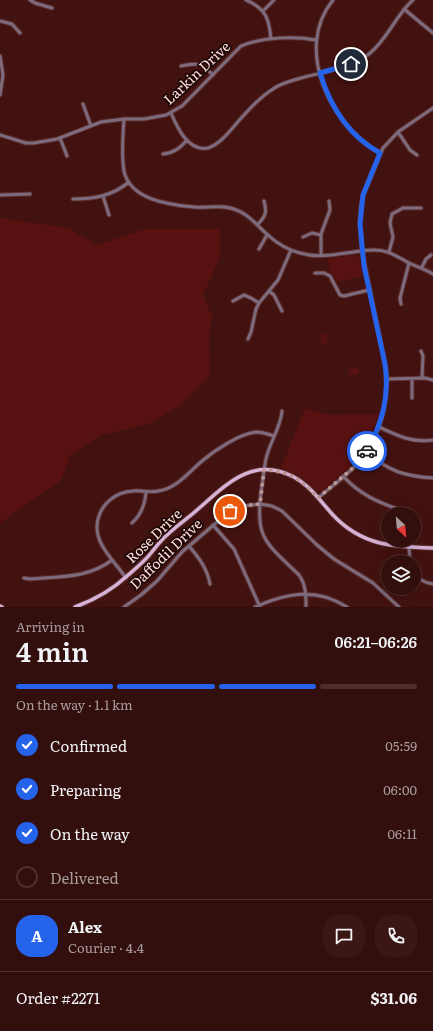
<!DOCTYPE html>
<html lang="en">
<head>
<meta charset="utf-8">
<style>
	:root { --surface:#320e0c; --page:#3a1715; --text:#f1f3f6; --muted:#a89c9d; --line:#4d2e2d; --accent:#2563eb }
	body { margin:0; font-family:Literata,serif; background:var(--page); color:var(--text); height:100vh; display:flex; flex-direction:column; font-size:15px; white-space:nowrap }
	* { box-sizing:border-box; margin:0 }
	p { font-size:13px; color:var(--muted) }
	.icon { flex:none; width:22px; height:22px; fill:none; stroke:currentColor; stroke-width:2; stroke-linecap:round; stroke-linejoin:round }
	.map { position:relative; height:607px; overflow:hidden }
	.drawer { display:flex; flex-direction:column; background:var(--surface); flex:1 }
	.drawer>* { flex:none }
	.needle { width:26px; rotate:154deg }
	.fabs { position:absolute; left:381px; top:507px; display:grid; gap:8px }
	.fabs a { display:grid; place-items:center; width:40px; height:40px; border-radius:50%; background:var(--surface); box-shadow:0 4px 16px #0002,0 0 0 1px var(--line); font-size:20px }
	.pin { position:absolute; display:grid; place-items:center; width:34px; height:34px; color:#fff; margin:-17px; border:2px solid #fff; border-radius:50%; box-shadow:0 1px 4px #0007 }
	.courier { position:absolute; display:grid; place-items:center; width:40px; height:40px; margin:-20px; border:3px solid #2563eb; border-radius:50%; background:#fff; color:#222; box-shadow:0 1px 5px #0007 }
	.overview em { font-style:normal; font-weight:600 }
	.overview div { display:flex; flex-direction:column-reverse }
	.overview { display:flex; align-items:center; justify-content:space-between; height:68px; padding:0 16px }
	h1 { font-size:26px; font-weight:600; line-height:30px }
	.bar { display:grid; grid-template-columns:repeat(4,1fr); gap:6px 4px; align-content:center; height:48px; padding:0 16px }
	.bar i { height:5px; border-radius:3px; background:var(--line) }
	.bar .selected { background:var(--accent) }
	.bar p { grid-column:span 4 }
	.line { display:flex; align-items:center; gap:10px; padding:0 16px; border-top:1px solid var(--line) }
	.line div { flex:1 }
	.round { display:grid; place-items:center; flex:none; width:42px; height:42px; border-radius:16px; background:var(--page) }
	ol { padding:0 16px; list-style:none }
	li { display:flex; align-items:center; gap:12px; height:44px }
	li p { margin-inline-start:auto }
	li .icon { padding:4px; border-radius:50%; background:var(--accent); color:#fff; stroke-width:4 }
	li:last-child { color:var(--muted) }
	li i { width:22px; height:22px; border:2px solid var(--line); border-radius:50% }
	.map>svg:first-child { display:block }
</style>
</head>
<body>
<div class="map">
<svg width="433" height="607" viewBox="0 0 433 607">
	<rect width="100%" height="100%" fill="#421210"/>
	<!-- green -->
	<path fill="#571110" d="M0 218 68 228 97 245 145 229H220V257L203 295 212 316 209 337 210 375 178 407 150 423 102 435 71 454 61 480 0 523Z
		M356 255 359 257 363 276 337 282 334 275 329 272 328 259Z
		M326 333 328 343 322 344 320 334Z
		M358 367 359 374 349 376 348 370Z
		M305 408 330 415 379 414 366 444 348 468 322 491H317L302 477 281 468Z"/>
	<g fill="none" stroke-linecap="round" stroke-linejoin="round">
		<defs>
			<path id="minor" d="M30 0 35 3 52 8
				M246 0C266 9 269 18 271 39
				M333 0C293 49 331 126 380 153
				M404 9 433 33
				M263 11 274 0
				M0 21 12 24 20 33
				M0 56 3 75 0 95
				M181 66C198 63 200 62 213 75
				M83 104 91 126
				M171 113C177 127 188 152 208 148 222 144 234 125 244 115 252 106 262 96 273 89 281 83 291 81 301 78 323 72 350 68 369 54 388 39 395 16 413 0
				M124 119C123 136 121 154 124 171 130 200 170 205 194 207 206 208 219 205 230 208 248 212 256 225 269 236 278 244 288 250 300 253 324 260 348 251 372 250 387 249 396 256 409 263 417 267 425 269 433 274
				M398 132 410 150 417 155
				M0 135 26 143H34L57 139 101 122 124 119H144L166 115 182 106 241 46C262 37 294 36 316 40
				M60 138 67 156
				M163 154C174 153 180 148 187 140
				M0 195 30 194
				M103 196 109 215
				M73 199C94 199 112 196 129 182
				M258 224C266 216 267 212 264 201
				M303 237 312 233 321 235
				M259 249 267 235
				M389 252 393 237 390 223 392 214 403 208H421
				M321 255V234L330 210 329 201
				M422 267 426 259 431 255
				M315 273H324L330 276 340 295 344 296 369 290
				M269 291 274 295 282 311
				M233 301 244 295 251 298 259 303
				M401 304 400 298 409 263
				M248 339 251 332 256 309 259 303 278 280 291 250
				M421 351 423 356 422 378
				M387 379 425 378 433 380
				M412 398V379
				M282 411C281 425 272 439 268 452 264 462 264 475 262 485 254 538 264 541 299 575 306 585 306 595 306 607
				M379 427C398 436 412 443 433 440
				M366 453C391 471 402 476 433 478
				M343 476C359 494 379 503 401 510
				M318 498C331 487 345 477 356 465 381 438 390 400 385 364L362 251 360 223 361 206 363 195 383 148 398 132 433 108
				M132 523C141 515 145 505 146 492
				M213 525 234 549 260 607
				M189 546C199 558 207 568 210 584
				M409 547 410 562
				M414 573C419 580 425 583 433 584
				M24 578 30 579C59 576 87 579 112 560
				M126 578C114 560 92 543 98 519 102 503 116 492 133 491 141 490 149 493 158 491 176 489 189 472 202 461 215 450 239 434 256 432 262 432 268 434 274 436
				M124 607 141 595 157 581 182 552 230 511 242 506 260 504 272 506 282 511 317 545 334 559 373 583 399 607
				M255 607C286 593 316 587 347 607"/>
			<path id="major" d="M0 606 2 607
				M75 607C94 600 112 590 127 576 135 569 144 562 151 553 156 547 161 540 167 535 176 526 187 519 197 510 225 486 251 456 292 476 310 485 320 501 333 515 362 546 394 547 433 548"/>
		</defs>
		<!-- minor casing -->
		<use href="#minor" stroke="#5c2e2c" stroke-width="5"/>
		<!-- major casing -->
		<use href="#major" stroke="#5c2e2c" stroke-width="5.5"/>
		<!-- minor -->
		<use href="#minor" stroke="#7d6b7d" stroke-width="3"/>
		<!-- major -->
		<use href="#major" stroke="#d6b2d6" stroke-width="3.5"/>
	</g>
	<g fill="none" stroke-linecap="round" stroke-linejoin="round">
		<!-- done -->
		<path stroke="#bc9693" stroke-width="4" stroke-dasharray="0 7.2" d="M230 511 242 506 260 504 264 470C287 470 304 481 318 498L355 466 367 451"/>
		<!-- route -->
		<path stroke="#2563eb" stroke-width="5" d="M351 64 320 73C330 106 349 136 380 153L363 195 360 224 364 266 385 364C390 396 382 423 367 451"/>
	</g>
	<g text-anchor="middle" stroke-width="3.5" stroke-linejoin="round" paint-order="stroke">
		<!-- street labels -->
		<g font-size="14" fill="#feddd9" stroke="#1b0706">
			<text transform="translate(197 73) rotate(-43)" y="5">Larkin Drive</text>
			<text transform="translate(154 536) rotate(-44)" y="5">Rose Drive</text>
			<text transform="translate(166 554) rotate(-44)" y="5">Daffodil Drive</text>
		</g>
	</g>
</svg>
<div class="fabs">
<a><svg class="needle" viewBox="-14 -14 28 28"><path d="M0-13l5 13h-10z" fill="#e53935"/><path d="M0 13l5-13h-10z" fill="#a89c9d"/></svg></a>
<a><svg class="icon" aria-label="layers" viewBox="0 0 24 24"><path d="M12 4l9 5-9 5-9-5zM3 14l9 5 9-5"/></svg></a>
</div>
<div class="pin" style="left:230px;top:511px;background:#ea580c"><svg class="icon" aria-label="bag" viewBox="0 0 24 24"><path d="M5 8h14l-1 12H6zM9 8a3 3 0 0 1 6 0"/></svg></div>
<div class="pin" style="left:351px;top:64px;background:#1f2937"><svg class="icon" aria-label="home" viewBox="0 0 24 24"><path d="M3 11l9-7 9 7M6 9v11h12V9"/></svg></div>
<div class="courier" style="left:367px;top:451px"><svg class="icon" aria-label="car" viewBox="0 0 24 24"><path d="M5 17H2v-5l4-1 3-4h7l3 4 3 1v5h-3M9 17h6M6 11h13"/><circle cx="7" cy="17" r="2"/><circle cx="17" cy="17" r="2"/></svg></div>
</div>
<section class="drawer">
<div class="overview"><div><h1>4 min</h1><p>Arriving in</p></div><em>06:21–06:26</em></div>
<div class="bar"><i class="selected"></i><i class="selected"></i><i class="selected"></i><i></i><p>On the way · 1.1 km</p></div>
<ol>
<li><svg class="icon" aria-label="check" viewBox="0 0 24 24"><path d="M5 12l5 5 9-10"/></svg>Confirmed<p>05:59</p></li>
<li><svg class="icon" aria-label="check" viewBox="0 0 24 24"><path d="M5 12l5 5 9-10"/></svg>Preparing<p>06:00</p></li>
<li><svg class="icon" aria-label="check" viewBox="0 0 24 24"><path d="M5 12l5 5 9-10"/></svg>On the way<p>06:11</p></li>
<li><i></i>Delivered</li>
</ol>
<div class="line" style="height:72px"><b class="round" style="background:var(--accent);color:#fff">A</b><div><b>Alex</b><p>Courier · 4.4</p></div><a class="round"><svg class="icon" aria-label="chat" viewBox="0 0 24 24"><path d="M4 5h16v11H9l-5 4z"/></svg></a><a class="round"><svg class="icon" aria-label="phone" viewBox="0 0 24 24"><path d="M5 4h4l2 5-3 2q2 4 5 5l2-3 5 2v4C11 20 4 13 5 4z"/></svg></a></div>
<div class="line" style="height:52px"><div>Order #2271</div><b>$31.06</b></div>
</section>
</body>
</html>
